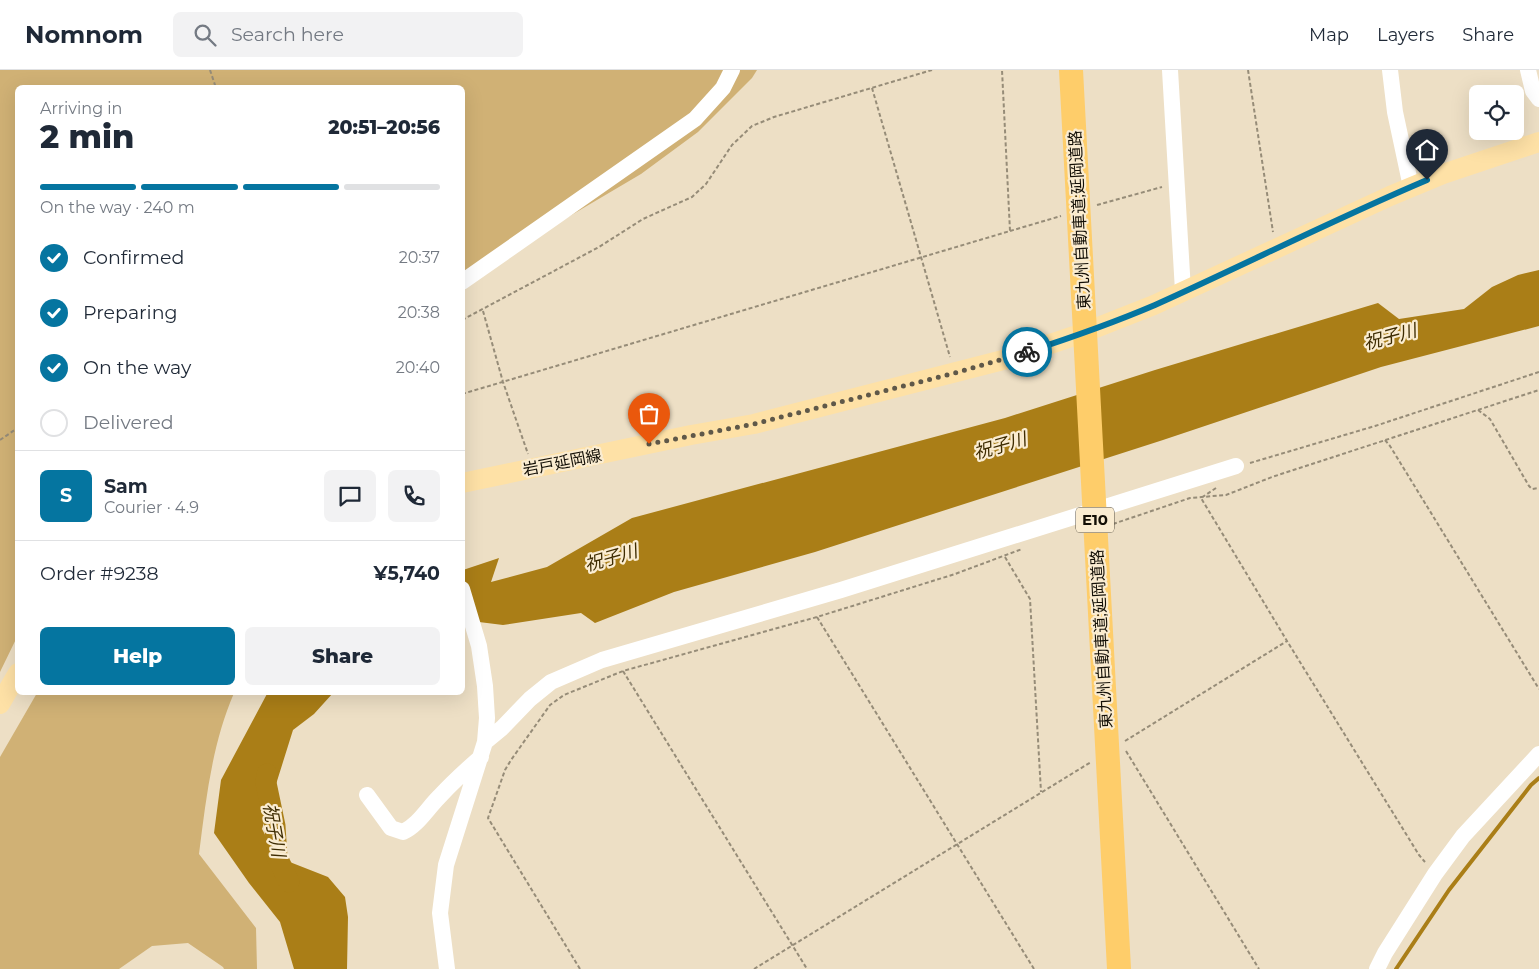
<!DOCTYPE html>
<html lang="en">
<head>
<meta charset="utf-8">
<style>
	:root { --surface:#fff; --page:#f2f2f3; --text:#1f2937; --muted:#747a83; --line:#e0e1e3; --accent:#0575a0 }
	body { margin:0; font-family:Montserrat,"Noto Sans JP",sans-serif; background:var(--page); color:var(--text); height:100vh; display:flex; flex-direction:column; font-size:19px; white-space:nowrap }
	* { box-sizing:border-box; margin:0 }
	p { font-size:16px; color:var(--muted) }
	.icon { flex:none; width:28px; height:28px; fill:none; stroke:currentColor; stroke-width:2; stroke-linecap:round; stroke-linejoin:round }
	.map { position:relative; flex:1; overflow:hidden }
	.side { position:absolute; left:15px; top:15px; width:450px; height:610px; display:flex; flex-direction:column; background:var(--surface); border-radius:8px; box-shadow:0 5px 20px #0002 }
	.side>* { flex:none }
	.buttons { position:absolute; left:1469px; top:15px; display:grid; gap:10px }
	.buttons a { display:grid; place-items:center; width:55px; height:55px; border-radius:8px; background:var(--surface); box-shadow:0 5px 20px #0002; font-size:25px }
	.pin { position:absolute; display:grid; place-items:center; width:42px; height:42px; color:#fff; margin:-51px -21px; border-radius:50% 50% 50% 0; rotate:-45deg; box-shadow:0 0 5px #0007 }
	.pin .icon { rotate:45deg }
	.courier { position:absolute; display:grid; place-items:center; width:50px; height:50px; margin:-25px; border:4px solid #0575a0; border-radius:50%; background:#fff; color:#222; box-shadow:0 1px 6px #0007 }
	.summary em { font-style:normal; font-weight:800 }
	.summary div { display:flex; flex-direction:column-reverse }
	.summary { display:flex; align-items:center; justify-content:space-between; height:85px; padding:0 25px }
	h1 { font-size:32px; font-weight:800; line-height:38px }
	.bar { display:grid; grid-template-columns:repeat(4,1fr); gap:8px 5px; align-content:center; height:60px; padding:0 25px }
	.bar i { height:6px; border-radius:4px; background:var(--line) }
	.bar .on { background:var(--accent) }
	.bar p { grid-column:span 4 }
	.line { display:flex; align-items:center; gap:12px; padding:0 25px; border-top:1px solid var(--line) }
	.line div { flex:1 }
	.round { display:grid; place-items:center; flex:none; width:52px; height:52px; border-radius:8px; background:var(--page) }
	ol { padding:0 25px; list-style:none }
	li { display:flex; align-items:center; gap:15px; height:55px }
	li p { margin-inline-start:auto }
	li .icon { padding:5px; border-radius:50%; background:var(--accent); color:#fff; stroke-width:4 }
	li:last-child { color:var(--muted) }
	li i { width:28px; height:28px; border:2px solid var(--line); border-radius:50% }
	.cta { display:flex; gap:10px; margin-top:auto; padding:10px 25px }
	.cta a { flex:1; height:58px; border-radius:8px; background:var(--accent); color:#fff; font-size:20px; font-weight:800; line-height:58px; text-align:center }
	.cta a+a { background:var(--page); color:var(--text) }
	header { display:flex; align-items:center; gap:30px; box-sizing:border-box; height:70px; padding:0 25px; background:var(--surface); border-bottom:1px solid var(--line) }
	header strong { font-size:24px }
	nav { display:flex; gap:28px; margin-inline-start:auto; font-size:18px }
	.search { width:350px; height:45px; background:var(--page); display:flex; align-items:center; gap:12px; box-sizing:border-box; padding:0 18px; border-radius:8px; color:var(--muted); font-size:19px }
	.map>svg:first-child { display:block }
</style>
</head>
<body>
<header>
<strong>Nomnom</strong>
<div class="search"><svg class="icon" aria-label="search" viewBox="0 0 24 24"><circle cx="10" cy="10" r="6"/><path d="M15 15l6 6"/></svg>Search here</div>
<nav><a>Map</a><a>Layers</a><a>Share</a></nav>
</header>
<div class="map">
<svg width="1539" height="899" viewBox="0 0 1539 899">
	<rect width="100%" height="100%" fill="#eddfc5"/>
	<!-- green -->
	<path fill="#d0b175" d="M0 0H757L752 8 698 62 641 104 463 209 462 18H18V565L0 602Z
		M37 623H234C212 674 206 729 199 784L256 858 257 899H224L223 897 188 873 152 876 119 899H0V687Z"/>
	<!-- water -->
	<path fill="#aa7e17" d="M1539 200V256L1381 297 1163 370 815 482 674 522 595 553 581 543 503 555 463 550V500L499 488 491 512 547 497 632 448 1005 348 1155 300 1378 233 1399 249 1464 239 1492 217 1518 205Z
		M268 622 333 623 314 644 293 660 262 759 277 787 328 807 345 827 348 847 347 899H294L280 852 249 813 214 763 221 710Z"/>
	<g fill="none" stroke-linecap="round" stroke-linejoin="round">
		<!-- stream -->
		<path stroke="#aa7e17" stroke-width="4" d="M1396 899 1449 820 1531 715 1539 708"/>
		<!-- river -->
		<path stroke="#aa7e17" stroke-width="21" d="M267 704 266 713 275 756 277 787 289 812"/>
		<!-- path -->
		<path stroke="#968c78" stroke-width="2" stroke-dasharray="4 2.5" stroke-linecap="butt" d="M210 0 216 18
			M1248 0 1273 162
			M872 18 950 287
			M1097 135 1162 117
			M1010 161 1061 146
			M483 241 503 312 528 384
			M462 250 599 177 643 149 692 127 706 114 732 75 752 56 774 47 932 0
			M462 324 1010 161 1002 0
			M1478 340 1490 349 1529 416 1532 419 1539 418
			M0 370 16 359 18 355
			M1385 370 1390 376 1539 619
			M1250 393 1375 356 1539 302
			M1216 418 1201 428 1287 571 1419 785 1425 792
			M1113 454 1190 428 1226 425 1272 407 1539 320
			M1005 487 1030 529 1041 722
			M817 547 1034 899
			M623 601 807 899
			M1125 671 1287 571
			M1126 681 1259 899
			M580 899 488 748 505 700 511 690 550 635 564 625 623 601 817 547 955 504 1022 479
			M754 899 1091 692"/>
		<!-- minor -->
		<path stroke="#fff" stroke-width="16" d="M1170 0 1183 221
			M1390 0 1395 42 1411 117
			M1528 0 1533 21 1539 29
			M462 212 695 49 723 18 732 0
			M485 672 502 658 530 629 551 612 602 590 841 520 1236 396
			M367 725 391 758 403 762C418 755 427 739 439 727 452 713 466 700 481 687
			M447 899 440 843 446 795 485 672 487 648 485 616 479 576 462 519
			M1377 899 1385 883 1435 804 1463 766 1539 684"/>
		<!-- major -->
		<path stroke="#fee1a6" stroke-width="20" d="M462 413 691 365 754 354 1003 290 1083 263 1154 235 1390 126 1443 104 1539 72
			M0 634 18 603"/>
		<!-- highway -->
		<path stroke="#fecd6a" stroke-width="24" d="M1071 0 1119 899"/>
	</g>
	<g fill="none" stroke-linecap="round" stroke-linejoin="round">
		<!-- done -->
		<path stroke="#5f5849" stroke-width="5" stroke-dasharray="0 9" d="M649 374 754 354 955 303 1027 282"/>
		<!-- route -->
		<path stroke="#0575a0" stroke-width="6" d="M1027 282C1070 268 1113 253 1155 235 1246 194 1335 149 1427 110"/>
	</g>
	<g text-anchor="middle" stroke-width="4.5" stroke-linejoin="round" paint-order="stroke">
		<!-- shield labels -->
		<rect fill="#faecd1" stroke="#585143" stroke-width="1" x="1076" y="437.5" width="38" height="25" rx="4"/>
		<g font-size="15" font-weight="bold" fill="#130f06">
			<text x="1095" y="455">E10</text>
		</g>
		<!-- street labels -->
		<g font-size="16" fill="#130f06" stroke="#faecd1">
			<text transform="translate(1079 150) rotate(-93)" y="6">東九州自動車道;延岡道路</text>
			<text transform="translate(562 392) rotate(-11)" y="6">岩戸延岡線</text>
			<text transform="translate(1101 569) rotate(-93)" y="6">東九州自動車道;延岡道路</text>
		</g>
		<!-- water labels -->
		<g font-size="18" font-style="italic" fill="#3e2c02" stroke="#faecd1">
			<text transform="translate(1390 267) rotate(-15)" y="6">祝子川</text>
			<text transform="translate(1000 376) rotate(-16)" y="6">祝子川</text>
			<text transform="translate(611 488) rotate(-16)" y="6">祝子川</text>
			<text transform="translate(274 760) rotate(80)" y="6">祝子川</text>
		</g>
	</g>
</svg>
<div class="buttons">
<a><svg class="icon" aria-label="locate" viewBox="0 0 24 24"><circle cx="12" cy="12" r="6"/><path d="M12 2v4M12 18v4M2 12h4M18 12h4"/></svg></a>
</div>
<div class="pin" style="left:649px;top:374px;background:#ea580c"><svg class="icon" aria-label="bag" viewBox="0 0 24 24"><path d="M5 8h14l-1 12H6zM9 8a3 3 0 0 1 6 0"/></svg></div>
<div class="pin" style="left:1427px;top:110px;background:#1f2937"><svg class="icon" aria-label="home" viewBox="0 0 24 24"><path d="M3 11l9-7 9 7M6 9v11h12V9"/></svg></div>
<div class="courier" style="left:1027px;top:282px"><svg class="icon" aria-label="bike" viewBox="0 0 24 24"><circle cx="6" cy="16" r="4"/><circle cx="18" cy="16" r="4"/><path d="M6 16l4-8h5l3 8M10 8l3 8H6M13 5h3"/></svg></div>
<section class="side">
<div class="summary"><div><h1>2 min</h1><p>Arriving in</p></div><em>20:51–20:56</em></div>
<div class="bar"><i class="on"></i><i class="on"></i><i class="on"></i><i></i><p>On the way · 240 m</p></div>
<ol>
<li><svg class="icon" aria-label="check" viewBox="0 0 24 24"><path d="M5 12l5 5 9-10"/></svg>Confirmed<p>20:37</p></li>
<li><svg class="icon" aria-label="check" viewBox="0 0 24 24"><path d="M5 12l5 5 9-10"/></svg>Preparing<p>20:38</p></li>
<li><svg class="icon" aria-label="check" viewBox="0 0 24 24"><path d="M5 12l5 5 9-10"/></svg>On the way<p>20:40</p></li>
<li><i></i>Delivered</li>
</ol>
<div class="line" style="height:90px"><b class="round" style="background:var(--accent);color:#fff">S</b><div><b>Sam</b><p>Courier · 4.9</p></div><a class="round"><svg class="icon" aria-label="chat" viewBox="0 0 24 24"><path d="M4 5h16v11H9l-5 4z"/></svg></a><a class="round"><svg class="icon" aria-label="phone" viewBox="0 0 24 24"><path d="M5 4h4l2 5-3 2q2 4 5 5l2-3 5 2v4C11 20 4 13 5 4z"/></svg></a></div>
<div class="line" style="height:65px"><div>Order #9238</div><b>¥5,740</b></div>
<div class="cta"><a>Help</a><a>Share</a></div>
</section>
</div>
</body>
</html>
